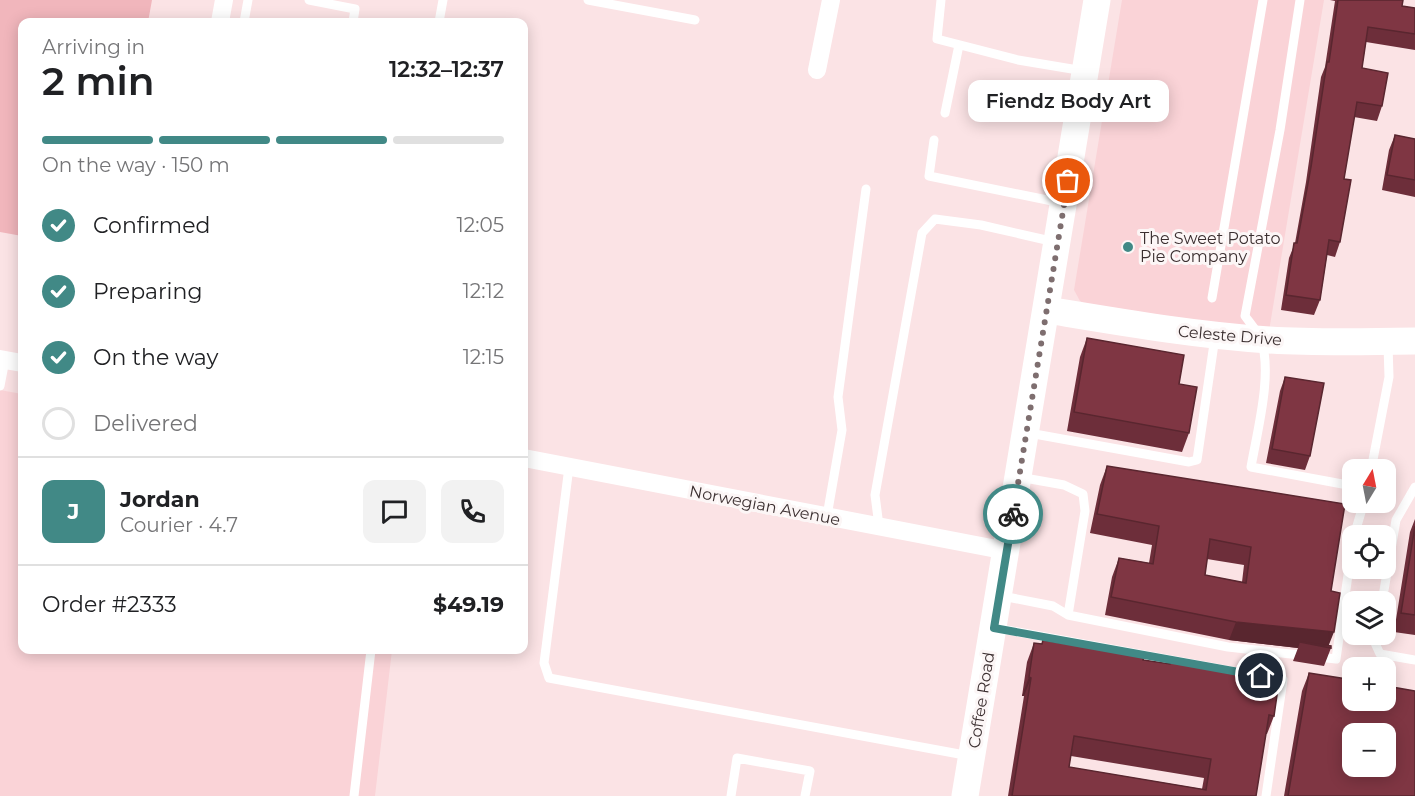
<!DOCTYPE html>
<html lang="en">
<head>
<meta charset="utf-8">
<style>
	:root { --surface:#fff; --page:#f2f2f2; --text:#202124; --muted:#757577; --line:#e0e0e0; --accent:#418986 }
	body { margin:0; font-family:Montserrat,sans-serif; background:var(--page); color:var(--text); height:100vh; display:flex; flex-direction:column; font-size:22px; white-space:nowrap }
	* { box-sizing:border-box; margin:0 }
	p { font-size:20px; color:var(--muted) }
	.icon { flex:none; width:33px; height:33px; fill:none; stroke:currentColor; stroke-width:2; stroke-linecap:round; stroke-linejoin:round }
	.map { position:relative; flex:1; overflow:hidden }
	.panel { position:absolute; left:18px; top:18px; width:510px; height:636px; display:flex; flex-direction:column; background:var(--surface); border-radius:12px; box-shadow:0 3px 15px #0003 }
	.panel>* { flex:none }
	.needle { width:39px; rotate:10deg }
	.fabs { position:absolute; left:1342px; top:459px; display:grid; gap:12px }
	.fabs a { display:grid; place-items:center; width:54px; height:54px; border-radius:12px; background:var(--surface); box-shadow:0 3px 15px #0003; font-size:30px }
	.pin { position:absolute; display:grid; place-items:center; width:51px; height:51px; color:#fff; margin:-26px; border:3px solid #fff; border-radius:50%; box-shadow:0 2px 6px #0007 }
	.courier { position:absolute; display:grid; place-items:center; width:60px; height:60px; margin:-30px; border:4px solid #418986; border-radius:50%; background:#fff; color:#222; box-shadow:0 2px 8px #0007 }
	.bubble { position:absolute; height:42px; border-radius:12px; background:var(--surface); box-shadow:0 3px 15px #0003; font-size:20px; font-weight:600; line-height:42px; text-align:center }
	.summary em { font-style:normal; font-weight:600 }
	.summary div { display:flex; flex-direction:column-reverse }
	.summary { display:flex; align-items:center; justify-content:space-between; height:102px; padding:0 24px }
	h1 { font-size:39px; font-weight:600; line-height:45px }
	.bar { display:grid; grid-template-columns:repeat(4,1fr); gap:9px 6px; align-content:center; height:72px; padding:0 24px }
	.bar i { height:8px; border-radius:4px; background:var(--line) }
	.bar .active { background:var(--accent) }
	.bar p { grid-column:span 4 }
	.line { display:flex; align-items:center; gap:15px; padding:0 24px; border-top:2px solid var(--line) }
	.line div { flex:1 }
	.round { display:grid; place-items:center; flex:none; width:63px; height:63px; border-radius:12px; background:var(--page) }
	ol { padding:0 24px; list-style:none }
	li { display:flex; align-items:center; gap:18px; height:66px }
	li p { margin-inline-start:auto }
	li .icon { padding:6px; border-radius:50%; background:var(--accent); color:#fff; stroke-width:4 }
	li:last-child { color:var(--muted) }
	li i { width:33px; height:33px; border:3px solid var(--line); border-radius:50% }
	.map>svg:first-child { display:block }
</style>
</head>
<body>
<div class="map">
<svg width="1415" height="796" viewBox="0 0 1415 796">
	<rect width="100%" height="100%" fill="#fbe3e5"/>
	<!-- built -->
	<path fill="#fad3d7" d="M1122 0H1324L1269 331 1085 304 1080 301 1074 290Z
		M0 390 22 394V650H392L375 796H0Z"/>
	<!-- green -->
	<path fill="#f1b6bc" d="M0 0H152L148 22H22V236L0 232Z"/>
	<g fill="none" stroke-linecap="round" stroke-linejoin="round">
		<!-- lane -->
		<path stroke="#fff" stroke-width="9" d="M309 0 355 9 353 22
			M588 0 695 20
			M941 0 937 39 1018 60 1084 71
			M1300 0 1280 130 1245 316C1250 323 1258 332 1261 340 1273 373 1257 432 1251 467L1353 486
			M244 22 248 0
			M439 22 443 0
			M945 113 959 45
			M934 140 929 176 1062 203
			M1212 298 1263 0
			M0 386 5 360
			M1029 433 1189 462 1197 460 1215 337
			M569 467 544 663 549 678 970 756
			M1371 470 1389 377 1388 345
			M827 516 842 430 838 397 866 189
			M879 526 875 495 922 233 935 219 981 225 1055 242
			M1354 536 1364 502
			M1002 596 1053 606 1068 615 1085 511 1083 494 1064 485 1019 477
			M1382 602 1396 520 1415 487
			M1068 615 1228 647 1336 659 1353 540
			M996 628 1248 674
			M1377 634 1375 643 1380 654 1415 660
			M1262 676 1283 680 1266 796
			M354 796 371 650
			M731 796 737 758 810 771 805 796"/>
		<!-- street -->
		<path stroke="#fff" stroke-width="18" d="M220 22 224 0
			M817 70 831 0
			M0 359 22 363
			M524 458 1007 551"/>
		<!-- secondary -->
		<path stroke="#fff" stroke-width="27" d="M1047 310C1120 322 1194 335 1269 340 1317 343 1366 342 1415 341
			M965 796 1097 0"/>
	</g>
	<!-- wall -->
	<path fill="#6d2e3a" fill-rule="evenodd" d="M1330 0H1403L1402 6 1415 8V50L1366 42 1362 68 1382 106 1377 121 1354 117 1344 179 1340 242 1335 257 1327 255 1320 300 1314 315 1281 310 1289 258 1295 243 1306 182 1321 77 1325 67 1335 1Z
		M1395 135 1415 139V197L1382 190 1389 150Z
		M1087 338 1179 384 1189 433 1182 452 1067 431 1080 357Z
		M1285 377 1310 456 1305 470 1266 463 1280 391Z
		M1107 466 1331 591 1329 645 1331 648 1324 666 1293 661 1298 648 1229 640 1105 615 1112 577 1119 558 1149 563 1152 545 1090 533 1100 485ZM1207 559 1244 565 1242 582 1205 575Z
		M1415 519V635L1394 632 1410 532Z
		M1043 640 1143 660 1273 681 1274 716 1267 734H1266L1256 796H1008L1024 696H1022L1027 662 1034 643 1042 644ZM1071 756 1204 778 1202 789 1069 767Z
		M1309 673 1415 796H1284L1302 691Z"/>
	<!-- shaded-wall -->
	<path fill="#59262f" d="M1236 622 1334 632 1328 647 1300 642 1298 648 1229 640Z
		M1029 677 1031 678 1024 696H1022Z"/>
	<!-- building -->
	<path fill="#7f3643" stroke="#59262f" stroke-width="1.5" fill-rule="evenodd" d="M1338 0H1403L1402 6 1415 8V34L1368 27 1362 68 1388 73 1382 106 1357 102 1344 179 1351 180 1340 242 1329 240 1320 300 1286 295 1294 243H1297L1311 167 1327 62H1329Z
		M1395 135 1415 139V180L1387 175Z
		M1087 338 1184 355 1179 384 1197 387 1189 433 1074 412Z
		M1285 377 1324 383 1310 456 1272 449Z
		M1107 466 1345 504 1331 591 1340 593 1334 632 1236 622 1111 597 1119 558 1153 564 1159 526 1097 514ZM1210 539 1251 547 1246 583 1205 575Z
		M1415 526V615L1401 613Z
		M1043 640 1144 656 1143 660 1170 664 1171 661 1274 678 1273 681H1279L1274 716 1269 715 1256 796H1012L1031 678 1029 677 1034 643 1042 644ZM1074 736 1211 759 1206 790 1069 767Z
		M1300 642 1331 646V648Z
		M1309 673 1353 680V700H1386V686L1415 691V796H1288ZM1353 734H1386V766H1353Z"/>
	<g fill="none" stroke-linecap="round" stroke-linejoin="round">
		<!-- done -->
		<path stroke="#7e6e6f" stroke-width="6" stroke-dasharray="0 10.8" d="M1013 514 1068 181"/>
		<!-- route -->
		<path stroke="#418986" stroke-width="8" d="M1013 514 994 628 1261 676"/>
	</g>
	<!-- markers -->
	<circle fill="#418986" stroke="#fcf6f6" stroke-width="2" cx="1128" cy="247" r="6"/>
	<g text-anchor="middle" stroke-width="6" stroke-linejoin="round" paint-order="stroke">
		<!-- poi labels -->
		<g font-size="16" fill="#3b2f30" stroke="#fcf6f6" text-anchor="start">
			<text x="1140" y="244">The Sweet Potato<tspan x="1140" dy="18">Pie Company</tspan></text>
		</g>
		<!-- street labels -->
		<g font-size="16" fill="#3b2f30" stroke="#fcf6f6">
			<text transform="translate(1230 335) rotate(5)" y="6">Celeste Drive</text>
			<text transform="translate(765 505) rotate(11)" y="6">Norwegian Avenue</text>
			<text transform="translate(981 700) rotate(-81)" y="6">Coffee Road</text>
		</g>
	</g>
</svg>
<div class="fabs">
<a><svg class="needle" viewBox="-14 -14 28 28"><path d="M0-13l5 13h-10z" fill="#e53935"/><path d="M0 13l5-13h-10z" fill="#757577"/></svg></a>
<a><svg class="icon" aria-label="locate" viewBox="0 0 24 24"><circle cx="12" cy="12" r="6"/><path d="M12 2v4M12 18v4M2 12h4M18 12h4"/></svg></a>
<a><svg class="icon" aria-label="layers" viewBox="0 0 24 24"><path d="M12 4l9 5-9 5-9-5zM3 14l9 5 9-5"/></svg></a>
<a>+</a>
<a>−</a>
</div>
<div class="pin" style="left:1068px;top:181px;background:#ea580c"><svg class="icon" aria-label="bag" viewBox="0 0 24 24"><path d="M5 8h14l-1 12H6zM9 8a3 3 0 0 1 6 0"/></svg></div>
<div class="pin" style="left:1261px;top:676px;background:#1f2937"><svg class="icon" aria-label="home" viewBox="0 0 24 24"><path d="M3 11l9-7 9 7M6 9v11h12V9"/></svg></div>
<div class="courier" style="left:1013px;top:514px"><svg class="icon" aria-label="bike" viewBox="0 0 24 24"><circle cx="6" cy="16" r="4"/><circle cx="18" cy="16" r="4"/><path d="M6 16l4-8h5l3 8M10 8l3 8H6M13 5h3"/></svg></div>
<div class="bubble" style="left:968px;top:80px;width:201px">Fiendz Body Art</div>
<section class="panel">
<div class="summary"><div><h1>2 min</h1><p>Arriving in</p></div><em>12:32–12:37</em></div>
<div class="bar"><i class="active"></i><i class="active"></i><i class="active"></i><i></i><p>On the way · 150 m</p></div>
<ol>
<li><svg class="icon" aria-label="check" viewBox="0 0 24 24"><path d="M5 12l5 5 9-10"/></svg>Confirmed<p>12:05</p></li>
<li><svg class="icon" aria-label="check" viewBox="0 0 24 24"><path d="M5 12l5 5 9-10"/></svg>Preparing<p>12:12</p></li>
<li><svg class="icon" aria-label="check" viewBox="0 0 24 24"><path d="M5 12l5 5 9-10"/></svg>On the way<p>12:15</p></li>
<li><i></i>Delivered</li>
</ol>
<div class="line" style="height:108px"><b class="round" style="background:var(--accent);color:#fff">J</b><div><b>Jordan</b><p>Courier · 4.7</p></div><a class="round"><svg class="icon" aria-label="chat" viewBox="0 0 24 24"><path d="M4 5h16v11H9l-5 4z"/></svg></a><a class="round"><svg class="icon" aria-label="phone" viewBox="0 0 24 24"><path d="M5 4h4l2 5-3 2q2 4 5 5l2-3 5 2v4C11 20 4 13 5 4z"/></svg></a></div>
<div class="line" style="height:78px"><div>Order #2333</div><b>$49.19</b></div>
</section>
</div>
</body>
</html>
